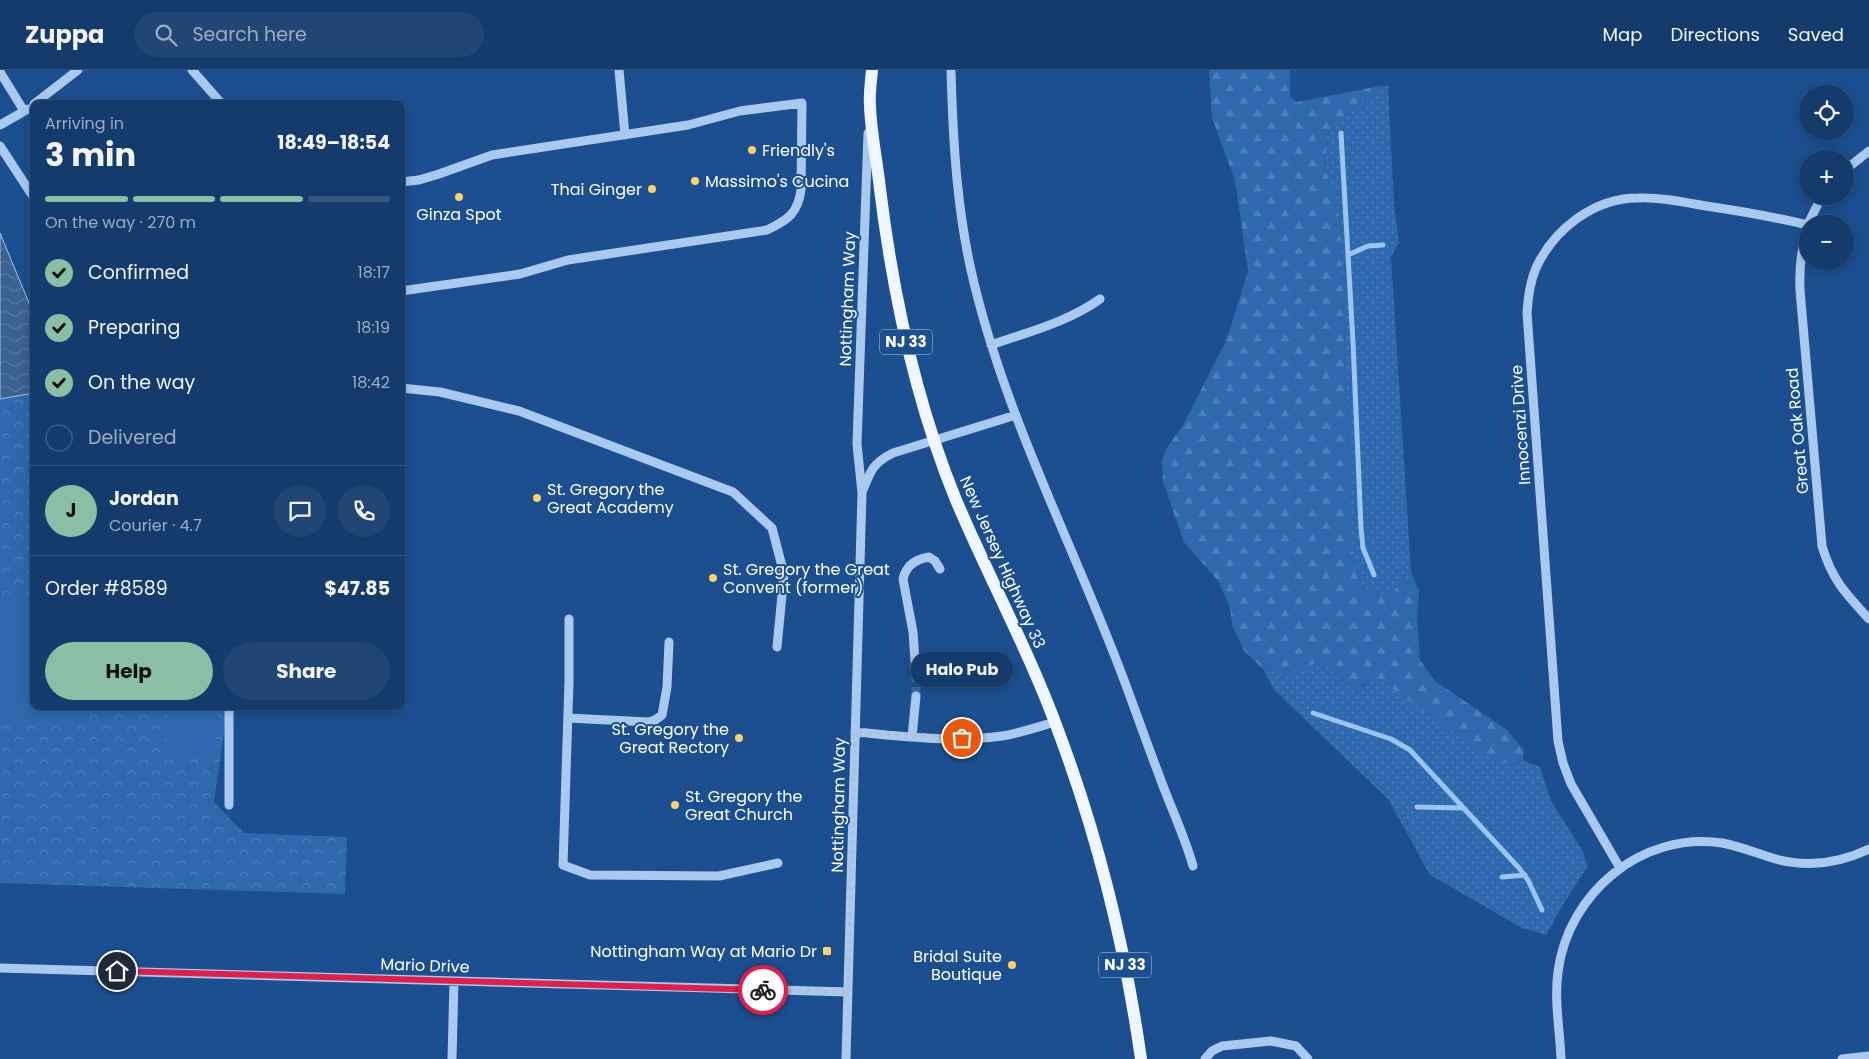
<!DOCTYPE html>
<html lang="en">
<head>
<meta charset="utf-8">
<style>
	:root { --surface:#143b6b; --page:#214673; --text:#f1f3f6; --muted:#9dadc1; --line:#33557e; --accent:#8abfa5 }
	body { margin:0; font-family:Poppins,sans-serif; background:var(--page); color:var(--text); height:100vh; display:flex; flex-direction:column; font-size:19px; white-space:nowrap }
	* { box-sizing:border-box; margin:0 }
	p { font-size:16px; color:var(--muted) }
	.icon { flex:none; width:28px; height:28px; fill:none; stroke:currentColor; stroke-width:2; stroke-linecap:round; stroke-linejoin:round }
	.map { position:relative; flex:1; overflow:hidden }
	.panel { position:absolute; left:30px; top:30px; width:375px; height:610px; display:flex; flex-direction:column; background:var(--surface); border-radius:10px; box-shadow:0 2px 12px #0003,0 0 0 1px var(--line) }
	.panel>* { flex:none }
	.controls { position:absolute; left:1799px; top:15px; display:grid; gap:10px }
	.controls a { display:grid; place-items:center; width:55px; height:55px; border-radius:50%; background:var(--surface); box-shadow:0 2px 12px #0003,0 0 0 1px var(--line); font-size:25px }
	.pin { position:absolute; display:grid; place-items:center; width:42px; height:42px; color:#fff; margin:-21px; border:2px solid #fff; border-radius:50%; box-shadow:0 1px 5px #0007 }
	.courier { position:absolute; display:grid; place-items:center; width:50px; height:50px; margin:-25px; border:4px solid #e11d48; border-radius:50%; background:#fff; color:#222; box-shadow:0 1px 6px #0007 }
	.bubble { position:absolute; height:35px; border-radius:18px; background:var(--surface); box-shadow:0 2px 12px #0003,0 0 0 1px var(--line); font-size:16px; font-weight:700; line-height:35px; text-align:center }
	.summary em { font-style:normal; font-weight:700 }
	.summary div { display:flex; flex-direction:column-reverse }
	.summary { display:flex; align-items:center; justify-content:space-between; height:85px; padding:0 15px }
	h1 { font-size:32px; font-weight:700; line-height:38px }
	.bar { display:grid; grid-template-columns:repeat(4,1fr); gap:8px 5px; align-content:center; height:60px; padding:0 15px }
	.bar i { height:6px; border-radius:4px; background:var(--line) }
	.bar .current { background:var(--accent) }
	.bar p { grid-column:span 4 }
	.line { display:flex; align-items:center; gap:12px; padding:0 15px; border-top:1px solid var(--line) }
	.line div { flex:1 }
	.round { display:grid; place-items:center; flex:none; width:52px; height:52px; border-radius:26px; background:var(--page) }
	ol { padding:0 15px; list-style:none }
	li { display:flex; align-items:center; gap:15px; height:55px }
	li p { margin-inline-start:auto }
	li .icon { padding:5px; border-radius:50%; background:var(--accent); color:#111; stroke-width:4 }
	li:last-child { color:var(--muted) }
	li i { width:28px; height:28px; border:2px solid var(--line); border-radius:50% }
	.action { display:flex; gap:10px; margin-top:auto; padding:10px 15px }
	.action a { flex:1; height:58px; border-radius:30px; background:var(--accent); color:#111; font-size:20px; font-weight:700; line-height:58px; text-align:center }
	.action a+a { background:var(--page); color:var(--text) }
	header { display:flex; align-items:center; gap:30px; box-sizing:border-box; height:70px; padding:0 25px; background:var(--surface); border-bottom:1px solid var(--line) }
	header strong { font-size:24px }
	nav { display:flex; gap:28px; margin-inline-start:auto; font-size:18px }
	.search { width:350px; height:45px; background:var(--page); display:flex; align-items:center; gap:12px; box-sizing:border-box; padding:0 18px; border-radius:28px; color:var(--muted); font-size:19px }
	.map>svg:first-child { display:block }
</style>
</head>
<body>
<header>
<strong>Zuppa</strong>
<div class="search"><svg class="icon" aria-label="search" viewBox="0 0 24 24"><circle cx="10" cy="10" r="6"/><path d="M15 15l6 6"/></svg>Search here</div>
<nav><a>Map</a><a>Directions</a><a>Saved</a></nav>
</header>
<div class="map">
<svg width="1869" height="989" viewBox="0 0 1869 989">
	<defs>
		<pattern id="grass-dots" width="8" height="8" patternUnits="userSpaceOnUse" patternTransform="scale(1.25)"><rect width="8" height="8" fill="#2e69ad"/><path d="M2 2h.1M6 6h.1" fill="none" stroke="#4d80b9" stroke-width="1.8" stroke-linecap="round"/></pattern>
		<pattern id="forest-firs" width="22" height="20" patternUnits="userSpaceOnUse" patternTransform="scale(1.25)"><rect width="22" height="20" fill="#2e69ad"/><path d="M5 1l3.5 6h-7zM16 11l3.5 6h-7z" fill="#4d80b9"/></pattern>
		<pattern id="park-crowns" width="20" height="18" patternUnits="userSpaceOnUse" patternTransform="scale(1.25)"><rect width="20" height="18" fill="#2e69ad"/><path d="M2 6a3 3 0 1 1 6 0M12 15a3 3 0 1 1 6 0" fill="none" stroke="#4d80b9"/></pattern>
		<pattern id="water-waves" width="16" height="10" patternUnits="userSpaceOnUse" patternTransform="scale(1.25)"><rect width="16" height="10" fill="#3c6290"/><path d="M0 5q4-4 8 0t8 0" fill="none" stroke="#597aa1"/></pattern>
	</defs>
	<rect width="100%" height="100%" fill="#1b4f8f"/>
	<!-- grass -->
	<path fill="url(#grass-dots)" d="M1380 16H1388L1394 134 1399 173 1391 187 1411 502 1414 509 1402 510 1390 526 1364 521 1351 479 1350 410 1340 149 1325 98 1327 65Z
		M1316 592 1329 597 1344 614 1363 617 1371 610H1380L1511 694 1523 690 1540 697 1551 731 1581 778 1588 796 1567 828 1546 865 1522 858 1430 805 1388 729 1274 620 1264 600C1289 606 1294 609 1316 592Z"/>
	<!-- forest -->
	<path fill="url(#forest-firs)" d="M1209 0H1290V26L1297 32 1380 16 1327 65 1325 98 1340 149 1350 410 1351 479 1364 521 1390 526 1402 510 1414 509 1419 521 1417 548 1420 590 1435 611 1506 659 1524 680 1523 690 1511 695 1482 683 1380 610C1369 610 1363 617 1353 620L1344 614 1329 597 1316 592 1302 602 1287 606 1264 600 1244 581 1232 555 1230 538 1219 512 1184 472 1163 412 1162 391 1166 379 1183 355 1227 269 1248 201 1235 110 1212 48Z"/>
	<!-- park -->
	<path fill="url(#park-crowns)" d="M34 323V636H228L214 732 244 763 347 767 345 824 0 813V329Z"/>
	<!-- pitch -->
	<path fill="#2e69ad" d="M0 527 26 531 34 534V636H89V656L0 646Z
		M168 636H218L215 684 166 682Z"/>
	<!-- water -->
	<path fill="url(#water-waves)" stroke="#9cc4f0" d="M0 163 34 245V323L0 329Z"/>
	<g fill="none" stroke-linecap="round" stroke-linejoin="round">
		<!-- stream -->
		<path stroke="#9cc4f0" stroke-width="5" d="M1341 63 1353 272 1361 458 1363 478 1374 505
			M1348 185 1368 176 1383 175
			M1313 643 1391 669 1410 680 1519 798 1528 810 1542 840
			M1417 737 1463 738
			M1502 807 1525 805"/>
		<!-- minor-tunnel -->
		<path stroke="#3d69a0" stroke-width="9" stroke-dasharray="9 4.5" stroke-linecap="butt" d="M916 626V605"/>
		<!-- minor -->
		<path stroke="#a9c9ee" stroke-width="9" d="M192 0 222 34
			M619 0 625 65
			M951 0C953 73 957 146 975 217 1009 354 1075 479 1124 610 1136 642 1147 674 1159 705 1170 736 1184 764 1193 796
			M0 2 24 41
			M34 34 78 0
			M0 55 28 39
			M0 76 34 128
			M1845 100 1869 81
			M401 112 419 110 439 104 492 85 688 55 740 41 802 33 801 120C798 143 788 150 767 160L568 190 520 204 401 221
			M1808 154 1822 126
			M1808 156C1801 178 1799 197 1800 220L1822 476C1832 510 1846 524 1869 549
			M991 275C1028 262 1068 252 1100 229
			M401 318 440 322 519 341 733 422 772 458 784 504 777 577
			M863 420C871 400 873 393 893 383L1016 345
			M569 549V612L563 795 590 805 719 806 778 793
			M916 605 913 562 903 509C906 496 916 489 929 487L935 491 940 499
			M568 648 648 652 655 650 662 645 667 617 669 572
			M855 662C903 666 954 673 1002 666 1020 663 1038 657 1055 652
			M912 667 916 626
			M229 735V636
			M1620 798 1571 714 1563 693 1558 671 1527 243C1528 227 1530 212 1536 198 1554 159 1594 128 1638 128 1660 127 1683 132 1706 136 1740 141 1774 147 1808 155
			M0 898 848 922
			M452 989 454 911
			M846 989 862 423 857 374 868 63
			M1205 989 1212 981 1222 976 1271 971 1296 976 1308 989
			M1561 989C1560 961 1554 930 1558 902 1568 823 1642 761 1722 773 1738 776 1751 781 1766 786 1801 798 1836 795 1869 779
			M1842 989 1869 986"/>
		<!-- major -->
		<path stroke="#f0f6ff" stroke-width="12" d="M872 0C871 12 869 24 870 36 871 64 877 91 880 119 893 225 915 330 956 430 989 508 1030 583 1059 663 1099 770 1125 876 1141 989"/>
	</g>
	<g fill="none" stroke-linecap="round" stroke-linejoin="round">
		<!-- done -->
		<path stroke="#afc1d8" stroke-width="5" stroke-dasharray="0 9" d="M763 920 848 922 855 662 962 668"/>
		<!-- route -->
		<path stroke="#e11d48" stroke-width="6" d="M117 901 763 920"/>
	</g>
	<!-- markers -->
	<g fill="#ffd166" stroke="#1b4f8f" stroke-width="2">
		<circle cx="752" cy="80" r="5"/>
		<circle cx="695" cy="111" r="5"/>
		<circle cx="652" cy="119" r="5"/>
		<circle cx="459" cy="127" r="5"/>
		<circle cx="537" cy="428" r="5"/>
		<circle cx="713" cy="508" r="5"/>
		<circle cx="739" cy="668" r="5"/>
		<circle cx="675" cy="735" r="5"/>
		<rect x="822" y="876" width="10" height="10" rx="2.5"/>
		<circle cx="1012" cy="895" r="5"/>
	</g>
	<g text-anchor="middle" stroke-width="4" stroke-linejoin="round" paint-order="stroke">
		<!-- shield labels -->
		<g fill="#1b4f8f" stroke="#bbcadd" stroke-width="1">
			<rect x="880" y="259.5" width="52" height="25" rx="4"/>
			<rect x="1099" y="882.5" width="52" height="25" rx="4"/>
		</g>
		<g font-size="15" font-weight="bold" fill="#fff">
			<text x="906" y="277">NJ 33</text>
			<text x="1125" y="900">NJ 33</text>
		</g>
		<!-- poi labels -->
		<g font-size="16" fill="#fff" stroke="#1b4f8f" text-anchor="start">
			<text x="762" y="86">Friendly's</text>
			<text x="705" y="117">Massimo's Cucina</text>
			<text x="642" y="125" text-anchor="end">Thai Ginger</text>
			<text x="459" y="150" text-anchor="middle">Ginza Spot</text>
			<text x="547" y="425">St. Gregory the<tspan x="547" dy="18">Great Academy</tspan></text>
			<text x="723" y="505">St. Gregory the Great<tspan x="723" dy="18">Convent (former)</tspan></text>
			<text x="729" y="665" text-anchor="end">St. Gregory the<tspan x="729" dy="18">Great Rectory</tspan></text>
			<text x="685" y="732">St. Gregory the<tspan x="685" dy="18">Great Church</tspan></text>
			<text x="817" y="887" text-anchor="end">Nottingham Way at Mario Dr</text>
			<text x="1002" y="892" text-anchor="end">Bridal Suite<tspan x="1002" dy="18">Boutique</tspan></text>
		</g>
		<!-- street labels -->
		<g font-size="16" fill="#fff" stroke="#1b4f8f">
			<text transform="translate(847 229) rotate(-88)" y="6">Nottingham Way</text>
			<text transform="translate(1520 355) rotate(-94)" y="6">Innocenzi Drive</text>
			<text transform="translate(1797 361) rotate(-95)" y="6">Great Oak Road</text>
			<text transform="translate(1003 492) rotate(66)" y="6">New Jersey Highway 33</text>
			<text transform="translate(838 735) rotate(-89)" y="6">Nottingham Way</text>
			<text transform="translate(425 895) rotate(2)" y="6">Mario Drive</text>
		</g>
	</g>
</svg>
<div class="controls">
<a><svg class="icon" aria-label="locate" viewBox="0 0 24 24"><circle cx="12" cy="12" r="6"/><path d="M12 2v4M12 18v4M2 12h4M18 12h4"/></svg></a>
<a>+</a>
<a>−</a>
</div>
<div class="pin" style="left:962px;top:668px;background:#ea580c"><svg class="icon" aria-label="bag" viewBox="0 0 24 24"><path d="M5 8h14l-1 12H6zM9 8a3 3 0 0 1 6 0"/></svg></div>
<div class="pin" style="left:117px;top:901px;background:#1f2937"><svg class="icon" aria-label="home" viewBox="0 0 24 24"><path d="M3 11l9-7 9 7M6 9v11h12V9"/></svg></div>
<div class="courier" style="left:763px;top:920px"><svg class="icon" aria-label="bike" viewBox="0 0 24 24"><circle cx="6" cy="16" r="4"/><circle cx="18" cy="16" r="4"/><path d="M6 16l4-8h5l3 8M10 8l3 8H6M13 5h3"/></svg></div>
<div class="bubble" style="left:911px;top:582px;width:102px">Halo Pub</div>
<section class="panel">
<div class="summary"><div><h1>3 min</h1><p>Arriving in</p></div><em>18:49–18:54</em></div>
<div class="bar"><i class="current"></i><i class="current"></i><i class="current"></i><i></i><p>On the way · 270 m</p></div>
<ol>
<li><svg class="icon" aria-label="check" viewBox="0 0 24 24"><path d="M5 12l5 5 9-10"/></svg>Confirmed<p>18:17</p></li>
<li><svg class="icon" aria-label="check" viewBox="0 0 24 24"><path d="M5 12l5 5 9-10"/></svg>Preparing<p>18:19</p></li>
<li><svg class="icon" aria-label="check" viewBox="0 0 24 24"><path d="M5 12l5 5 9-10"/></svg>On the way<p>18:42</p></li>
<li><i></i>Delivered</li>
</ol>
<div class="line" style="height:90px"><b class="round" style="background:var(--accent);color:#111">J</b><div><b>Jordan</b><p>Courier · 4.7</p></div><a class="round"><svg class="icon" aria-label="chat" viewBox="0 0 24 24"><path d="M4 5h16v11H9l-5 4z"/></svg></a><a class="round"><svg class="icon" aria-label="phone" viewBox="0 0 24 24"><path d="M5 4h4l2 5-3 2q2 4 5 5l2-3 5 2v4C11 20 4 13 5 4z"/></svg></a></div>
<div class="line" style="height:65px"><div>Order #8589</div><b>$47.85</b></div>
<div class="action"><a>Help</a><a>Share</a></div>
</section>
</div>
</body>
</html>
